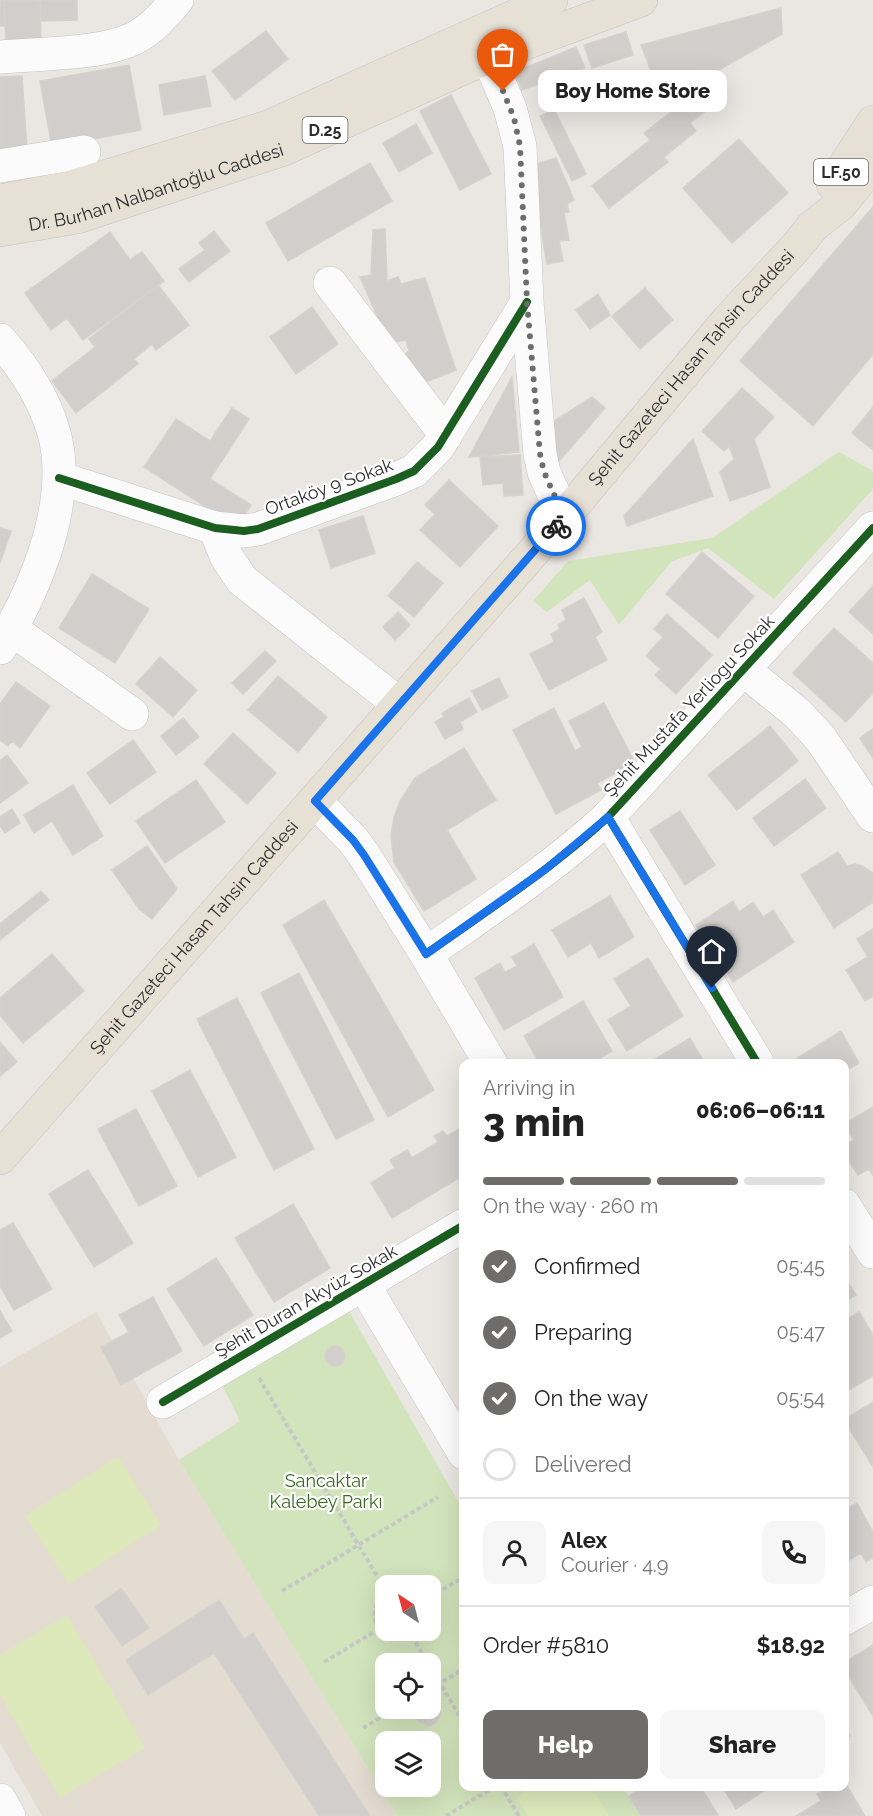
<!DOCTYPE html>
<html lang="en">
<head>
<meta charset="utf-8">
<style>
	:root { --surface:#fff; --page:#f6f6f6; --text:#222; --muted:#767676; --line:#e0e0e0; --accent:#6e6d6c }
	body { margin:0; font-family:Raleway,sans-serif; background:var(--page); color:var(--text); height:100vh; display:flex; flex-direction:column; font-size:22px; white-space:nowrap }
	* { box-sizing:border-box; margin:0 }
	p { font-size:20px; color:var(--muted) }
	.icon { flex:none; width:33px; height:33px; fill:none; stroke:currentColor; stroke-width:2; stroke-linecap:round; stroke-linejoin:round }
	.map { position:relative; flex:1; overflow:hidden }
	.details { position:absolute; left:459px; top:1059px; width:390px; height:732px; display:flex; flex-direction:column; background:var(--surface); border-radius:12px; box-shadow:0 6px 24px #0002 }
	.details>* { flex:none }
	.needle { width:39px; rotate:324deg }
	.tools { position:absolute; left:375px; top:1575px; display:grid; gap:12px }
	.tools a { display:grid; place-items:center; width:66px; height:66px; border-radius:12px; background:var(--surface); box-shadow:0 6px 24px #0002; font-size:30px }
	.pin { position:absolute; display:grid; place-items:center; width:51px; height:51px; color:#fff; margin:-62px -26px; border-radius:50% 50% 50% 0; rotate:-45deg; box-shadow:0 0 6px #0007 }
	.pin .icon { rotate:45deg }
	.courier { position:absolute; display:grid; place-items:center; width:60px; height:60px; margin:-30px; border:4px solid #1a73e8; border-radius:50%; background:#fff; color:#222; box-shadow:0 2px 8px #0007 }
	.bubble { position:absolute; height:42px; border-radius:12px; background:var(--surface); box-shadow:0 6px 24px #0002; font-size:20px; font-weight:800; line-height:42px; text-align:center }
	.overview em { font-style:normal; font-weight:800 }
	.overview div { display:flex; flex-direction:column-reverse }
	.overview { display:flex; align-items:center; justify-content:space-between; height:102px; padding:0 24px }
	h1 { font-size:39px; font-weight:800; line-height:45px }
	.bar { display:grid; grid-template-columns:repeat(4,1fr); gap:9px 6px; align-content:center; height:72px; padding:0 24px }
	.bar i { height:8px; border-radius:4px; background:var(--line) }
	.bar .selected { background:var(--accent) }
	.bar p { grid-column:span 4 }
	.line { display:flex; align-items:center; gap:15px; padding:0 24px; border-top:2px solid var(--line) }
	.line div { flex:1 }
	.round { display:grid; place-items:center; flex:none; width:63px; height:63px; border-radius:12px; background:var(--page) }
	ol { padding:0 24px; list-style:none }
	li { display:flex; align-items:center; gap:18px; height:66px }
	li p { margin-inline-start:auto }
	li .icon { padding:6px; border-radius:50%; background:var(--accent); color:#fff; stroke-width:4 }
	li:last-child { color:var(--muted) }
	li i { width:33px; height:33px; border:3px solid var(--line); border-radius:50% }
	.action { display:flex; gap:12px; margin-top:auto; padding:12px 24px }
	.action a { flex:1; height:69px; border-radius:12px; background:var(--accent); color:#fff; font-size:24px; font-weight:800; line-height:69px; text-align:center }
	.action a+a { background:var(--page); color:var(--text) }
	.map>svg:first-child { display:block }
</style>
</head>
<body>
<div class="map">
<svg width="873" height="1816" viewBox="0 0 873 1816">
	<rect width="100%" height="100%" fill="#eae6e2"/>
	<!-- education -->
	<path fill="#e4dcd1" d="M96 1312 179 1460 397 1816H42L0 1743V1367Z"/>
	<!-- green -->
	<path fill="#d2e4bc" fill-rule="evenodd" d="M839 452 873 471V489L774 599 708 548 671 562 619 625 590 580 547 612 533 601 568 561 712 538Z
		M345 1304 463 1510 464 1786 623 1787 640 1816H397L179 1460 240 1421 220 1381ZM386 1586H430V1630H386ZM386 1664H430V1708H386ZM386 1742H430V1786H386Z"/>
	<!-- pitch -->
	<path fill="#dde8ba" d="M118 1457 161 1525 69 1584 25 1516Z
		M67 1615 145 1748 60 1798 0 1695V1655Z
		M532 1787H591L609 1816H528L516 1797Z"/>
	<!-- building -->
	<path fill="#d1cecb" stroke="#d5d2ce" stroke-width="1.5" d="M0 0H4L5 26H0Z
		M4 0H40L41 43 6 44Z
		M40 0H77V20L41 21Z
		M781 8 782 34 663 102 641 45Z
		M266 31 288 59 235 100 212 71Z
		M626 32 633 55 592 68 584 45Z
		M576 47 585 68 563 76 572 99 550 107 541 83 522 90 515 72Z
		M129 65 141 130 52 147 40 81Z
		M22 76 27 150 0 152V77Z
		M205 76 211 106 164 115 159 85Z
		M707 84 720 100 690 123 696 131 664 157 668 162 609 208 592 186 650 140 644 133Z
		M451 95 491 174 460 190 420 111Z
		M554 109 586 174 572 181 540 116Z
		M416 124 432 153 399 172 383 143Z
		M739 139 788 193 732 243 683 188Z
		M556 158 574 200 567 204 569 212 564 213 569 240 559 241 563 261 547 264 530 166Z
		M370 163 392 201 288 261 266 223Z
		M873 207V354L813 426 740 361Z
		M385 229 387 281 398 277 401 284 425 278 456 370 418 385 397 359 409 351 406 340 389 343 360 277 371 275 373 230Z
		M214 231 230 251 189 282 179 269 205 250 199 243Z
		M110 232 130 260 142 252 164 281 83 340 67 318 51 330 25 293Z
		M158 285 189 325 156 350 152 344 134 359 138 364 76 413 52 381 95 347 89 339Z
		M645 288 673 320 640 349 612 316Z
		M598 294 610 315 590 329 576 310Z
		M312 307 338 344 296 374 270 337Z
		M512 377 519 452 469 457Z
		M742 388 774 417 754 439 770 487 730 501 720 472 734 459 729 446 724 451 702 431Z
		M592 397 605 408 556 465 553 422Z
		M873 407V450L852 433Z
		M232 408 249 419 210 479 251 505 237 527 144 467 176 419 210 441Z
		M693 439 713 496 627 526 624 516Z
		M520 455 523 495 504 496 503 483 483 485 480 457Z
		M449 480 498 526 460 567 420 530 435 514 425 505Z
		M363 516 375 553 331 568 319 530Z
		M0 528 11 531 0 563Z
		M702 552 754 596 718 638 666 594Z
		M417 562 443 583 414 617 388 596Z
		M92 574 149 609 115 663 59 628Z
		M873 586V634L849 612Z
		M584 598 602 632 595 637 607 660 549 690 530 654 554 642 551 634 560 629 558 625 566 620 562 610Z
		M398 612 410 625 395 640 383 627Z
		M667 614 712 655 676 694 655 675 661 669 646 656 663 637 654 629Z
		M834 628 873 663V693L846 722 793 673Z
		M265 651 276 661 243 694 232 683Z
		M160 657 197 690 173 717 136 684Z
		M278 676 327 717 298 752 248 710Z
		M499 678 508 697 482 710 472 691Z
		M16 682 50 706 20 748 12 741 8 746 0 740V704Z
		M469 698 477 712 460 722 463 729 445 739 435 722 444 717 442 713Z
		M604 703 635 763 597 783 601 790 556 814 513 730 554 708 575 751 582 747 569 721Z
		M183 718 199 737 176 755 161 736Z
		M770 726 798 761 737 810 708 775Z
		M873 729V758L860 738Z
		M233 733 276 773 247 804 204 764Z
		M133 740 156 772 110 804 87 773Z
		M464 748 496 800 447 830 476 879 424 911 394 862 391 835 394 818 400 801 415 778Z
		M7 755 28 783 0 803V761Z
		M805 779 826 808 774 846 753 818Z
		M196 780 225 822 165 863 136 821Z
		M73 785 103 836 73 855 52 821 34 833 24 815Z
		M12 809 20 823 5 833 0 825V817Z
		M680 811 715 865 685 885 650 830Z
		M147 846 177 889 152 919 139 909 112 870Z
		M838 852 847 866 855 864 862 866 873 873V902L834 928 801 875Z
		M41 891 49 900 0 940V924Z
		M610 896 634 937 599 958 591 943 568 957 552 930Z
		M324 900 434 1090 388 1117 283 925Z
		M733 901 739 912 753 902 763 917 773 910 794 942 733 982 696 925Z
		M873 929V996L865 1001 846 970 868 957 857 939Z
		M534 944 563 997 504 1030 475 978 500 963 505 972 517 966 512 957Z
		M52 954 84 991 23 1043 0 1015V998Z
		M648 958 683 1016 627 1051 608 1020 631 1006 614 979Z
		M299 973 374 1120 336 1139 261 993Z
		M237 998 314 1149 274 1170 197 1019Z
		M583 1001 612 1051 590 1064H540L524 1036Z
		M841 1031 859 1063 844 1072V1064H788Z
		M690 1038 705 1064H647Z
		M0 1042 17 1062 0 1076Z
		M190 1070 236 1157 198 1177 152 1091Z
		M873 1107V1175L869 1169 858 1175 844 1153V1145L854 1140 844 1124Z
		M136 1109 177 1186 139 1206 98 1129Z
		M462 1127 464 1175 392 1218 371 1183 395 1168 390 1160 407 1150 412 1158 438 1142 434 1136 443 1131 447 1136Z
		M88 1170 133 1243 94 1267 49 1194Z
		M293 1204 330 1268 274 1302 235 1238Z
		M13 1223 52 1289 14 1310 0 1286V1230Z
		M216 1258 253 1315 204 1346 167 1289Z
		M844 1276 856 1295 844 1302Z
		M153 1297 182 1351 121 1385 101 1347 129 1332 119 1315Z
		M0 1311 12 1331 0 1338Z
		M859 1312 873 1335V1376L844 1393V1321Z
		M325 1356a10 10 0 1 1 20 0a10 10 0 1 1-20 0Z
		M873 1402V1467L844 1420Z
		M857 1503 873 1532V1558L866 1562 861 1553 844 1563V1510Z
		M121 1588 149 1628 122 1646 95 1607Z
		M219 1600 244 1639 253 1633 370 1816H319L214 1653 148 1695 126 1660Z
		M873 1645V1716L844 1669V1663Z
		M406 1655 412 1664H395L394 1663Z
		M431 1702 438 1706 441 1713 436 1723 429 1726 418 1721 416 1713 417 1708H430Z
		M844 1726 850 1736 844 1739Z
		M419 1730 427 1732 432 1738 430 1749V1742H408L411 1734Z
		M844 1781 865 1816H796L821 1801 817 1794 830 1786H844Z
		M644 1786H700L718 1815 641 1816 629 1796Z
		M722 1786H772L736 1809Z"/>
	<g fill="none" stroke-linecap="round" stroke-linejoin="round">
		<defs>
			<path id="minor" d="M0 57C36 54 96 54 128 41 149 33 163 16 177 0
				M488 57 510 108 520 146 527 302 540 454 544 472 564 517
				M0 166 84 152
				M330 283 446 435
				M0 340C27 370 53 412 58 453 65 519 33 593 0 648
				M59 478 215 528 244 531 258 529 396 479 414 471 438 447 527 302
				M215 528 226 556 242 580 399 704
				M11 629 132 714
				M743 669 798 714 821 739 873 816
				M315 801 353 840 364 855 426 954 491 1064
				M608 817 758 1064
				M426 954C488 910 552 869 608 817L873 528
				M844 1205 873 1252
				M363 1284 464 1453
				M163 1402 464 1225
				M844 1619 873 1602
				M0 1800 9 1816"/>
			<g id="major">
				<path d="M833 184 873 122"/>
				<path d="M0 201 68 188 268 127 551 0"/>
				<path id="s1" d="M0 230 77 217 284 149 488 57 641 0"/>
				<path id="s2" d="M0 1158 564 517 728 320 796 247 813 226 841 204 873 164"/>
			</g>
		</defs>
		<!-- minor casing -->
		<use href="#minor" stroke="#c6c5c5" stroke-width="34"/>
		<!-- major casing -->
		<use href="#major" stroke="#c6c4c2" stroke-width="34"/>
		<!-- path -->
		<path stroke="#c7c7c6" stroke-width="4" stroke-dasharray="4.5 3" stroke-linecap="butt" d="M259 1378 386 1591
			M282 1591 438 1497
			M386 1592C357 1618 389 1655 419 1630
			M430 1597 464 1577
			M412 1636 428 1664
			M324 1662 379 1629
			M430 1667 464 1723
			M430 1689 464 1669
			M363 1728 397 1708
			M501 1786 519 1816
			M446 1816 496 1786"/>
		<!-- minor -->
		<use href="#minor" stroke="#fcfbfb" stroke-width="33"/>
		<!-- major -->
		<use href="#major" stroke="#e7e0d5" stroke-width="33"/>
		<defs>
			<path id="cycleway" d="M59 478 215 528 244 531 258 529 396 479 414 471 438 447 527 302
				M608 817 758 1064
				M426 954C488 910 552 869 608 817L873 528
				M163 1402 464 1225"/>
		</defs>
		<!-- cycleway casing -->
		<use href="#cycleway" stroke="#fff" stroke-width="11"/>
		<!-- cycleway -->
		<use href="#cycleway" stroke="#1b5e20" stroke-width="8"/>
	</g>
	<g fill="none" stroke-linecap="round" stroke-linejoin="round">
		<!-- done -->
		<path stroke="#6e6d6c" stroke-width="6" stroke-dasharray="0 10.8" d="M503 91 514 118 520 146 527 302 540 454 544 472 564 517 556 526"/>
		<!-- route -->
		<path stroke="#1a73e8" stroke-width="8" d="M556 526 315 801 353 840 364 855 426 954 546 869 608 817 712 988"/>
	</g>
	<g text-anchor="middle" stroke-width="4.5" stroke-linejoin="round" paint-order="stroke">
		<!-- shield labels -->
		<g fill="#fff" stroke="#6b6b6b" stroke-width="1.5">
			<rect x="302.5" y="117" width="45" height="26" rx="4.5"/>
			<rect x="814" y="159" width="54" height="26" rx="4.5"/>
		</g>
		<g font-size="16" font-weight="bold" fill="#2c2c2c">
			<text x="325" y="136">D.25</text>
			<text x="841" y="178">LF.50</text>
		</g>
		<!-- street labels -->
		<g font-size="18" fill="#2c2c2c" stroke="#fff">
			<text dy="6" stroke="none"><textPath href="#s1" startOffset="162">Dr. Burhan Nalbantoğlu Caddesi</textPath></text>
			<text dy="6" stroke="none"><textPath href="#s2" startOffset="1050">Şehit Gazeteci Hasan Tahsin Caddesi</textPath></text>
			<text transform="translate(329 487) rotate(-20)" y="6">Ortaköy 9 Sokak</text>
			<text transform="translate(689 706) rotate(-47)" y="6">Şehit Mustafa Yerliogu Sokak</text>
			<text dy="6" stroke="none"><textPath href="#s2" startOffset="294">Şehit Gazeteci Hasan Tahsin Caddesi</textPath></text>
			<text transform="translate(306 1301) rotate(-30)" y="6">Şehit Duran Akyüz Sokak</text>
		</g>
		<!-- park labels -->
		<g font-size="18" fill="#37691c" stroke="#fff">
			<text x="326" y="1487">Sancaktar<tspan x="326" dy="21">Kalebey Parkı</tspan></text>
		</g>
	</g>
</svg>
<div class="tools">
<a><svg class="needle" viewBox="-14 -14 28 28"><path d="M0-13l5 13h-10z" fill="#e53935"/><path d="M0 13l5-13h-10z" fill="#767676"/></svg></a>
<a><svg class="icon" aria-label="locate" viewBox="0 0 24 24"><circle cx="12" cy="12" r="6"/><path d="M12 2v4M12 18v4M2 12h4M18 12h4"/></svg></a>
<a><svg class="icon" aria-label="layers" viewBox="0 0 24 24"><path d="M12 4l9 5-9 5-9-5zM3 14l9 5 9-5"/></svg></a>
</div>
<div class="pin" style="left:503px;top:91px;background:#ea580c"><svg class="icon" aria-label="bag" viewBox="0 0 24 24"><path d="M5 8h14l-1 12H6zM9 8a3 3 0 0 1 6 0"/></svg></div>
<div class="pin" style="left:712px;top:988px;background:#1f2937"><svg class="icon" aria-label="home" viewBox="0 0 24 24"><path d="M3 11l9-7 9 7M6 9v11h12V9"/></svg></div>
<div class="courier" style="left:556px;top:526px"><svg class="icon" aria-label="bike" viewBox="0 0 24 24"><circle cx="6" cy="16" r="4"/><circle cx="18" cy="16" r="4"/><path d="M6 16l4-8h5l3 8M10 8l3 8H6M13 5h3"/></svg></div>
<div class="bubble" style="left:538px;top:70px;width:189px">Boy Home Store</div>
<section class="details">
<div class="overview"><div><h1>3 min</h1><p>Arriving in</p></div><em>06:06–06:11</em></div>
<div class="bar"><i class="selected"></i><i class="selected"></i><i class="selected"></i><i></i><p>On the way · 260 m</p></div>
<ol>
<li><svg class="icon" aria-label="check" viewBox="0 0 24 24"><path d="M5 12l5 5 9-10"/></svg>Confirmed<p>05:45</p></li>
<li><svg class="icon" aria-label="check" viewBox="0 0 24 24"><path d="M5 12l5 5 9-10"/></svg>Preparing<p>05:47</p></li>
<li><svg class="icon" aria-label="check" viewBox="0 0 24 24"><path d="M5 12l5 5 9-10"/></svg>On the way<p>05:54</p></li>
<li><i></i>Delivered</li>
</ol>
<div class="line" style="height:108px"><a class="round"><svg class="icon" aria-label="person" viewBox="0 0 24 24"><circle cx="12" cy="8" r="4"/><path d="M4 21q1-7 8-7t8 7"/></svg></a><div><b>Alex</b><p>Courier · 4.9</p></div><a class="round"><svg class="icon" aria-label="phone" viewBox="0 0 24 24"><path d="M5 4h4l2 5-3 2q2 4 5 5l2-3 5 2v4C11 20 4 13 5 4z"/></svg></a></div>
<div class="line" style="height:78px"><div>Order #5810</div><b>$18.92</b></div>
<div class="action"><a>Help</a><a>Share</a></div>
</section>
</div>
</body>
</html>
